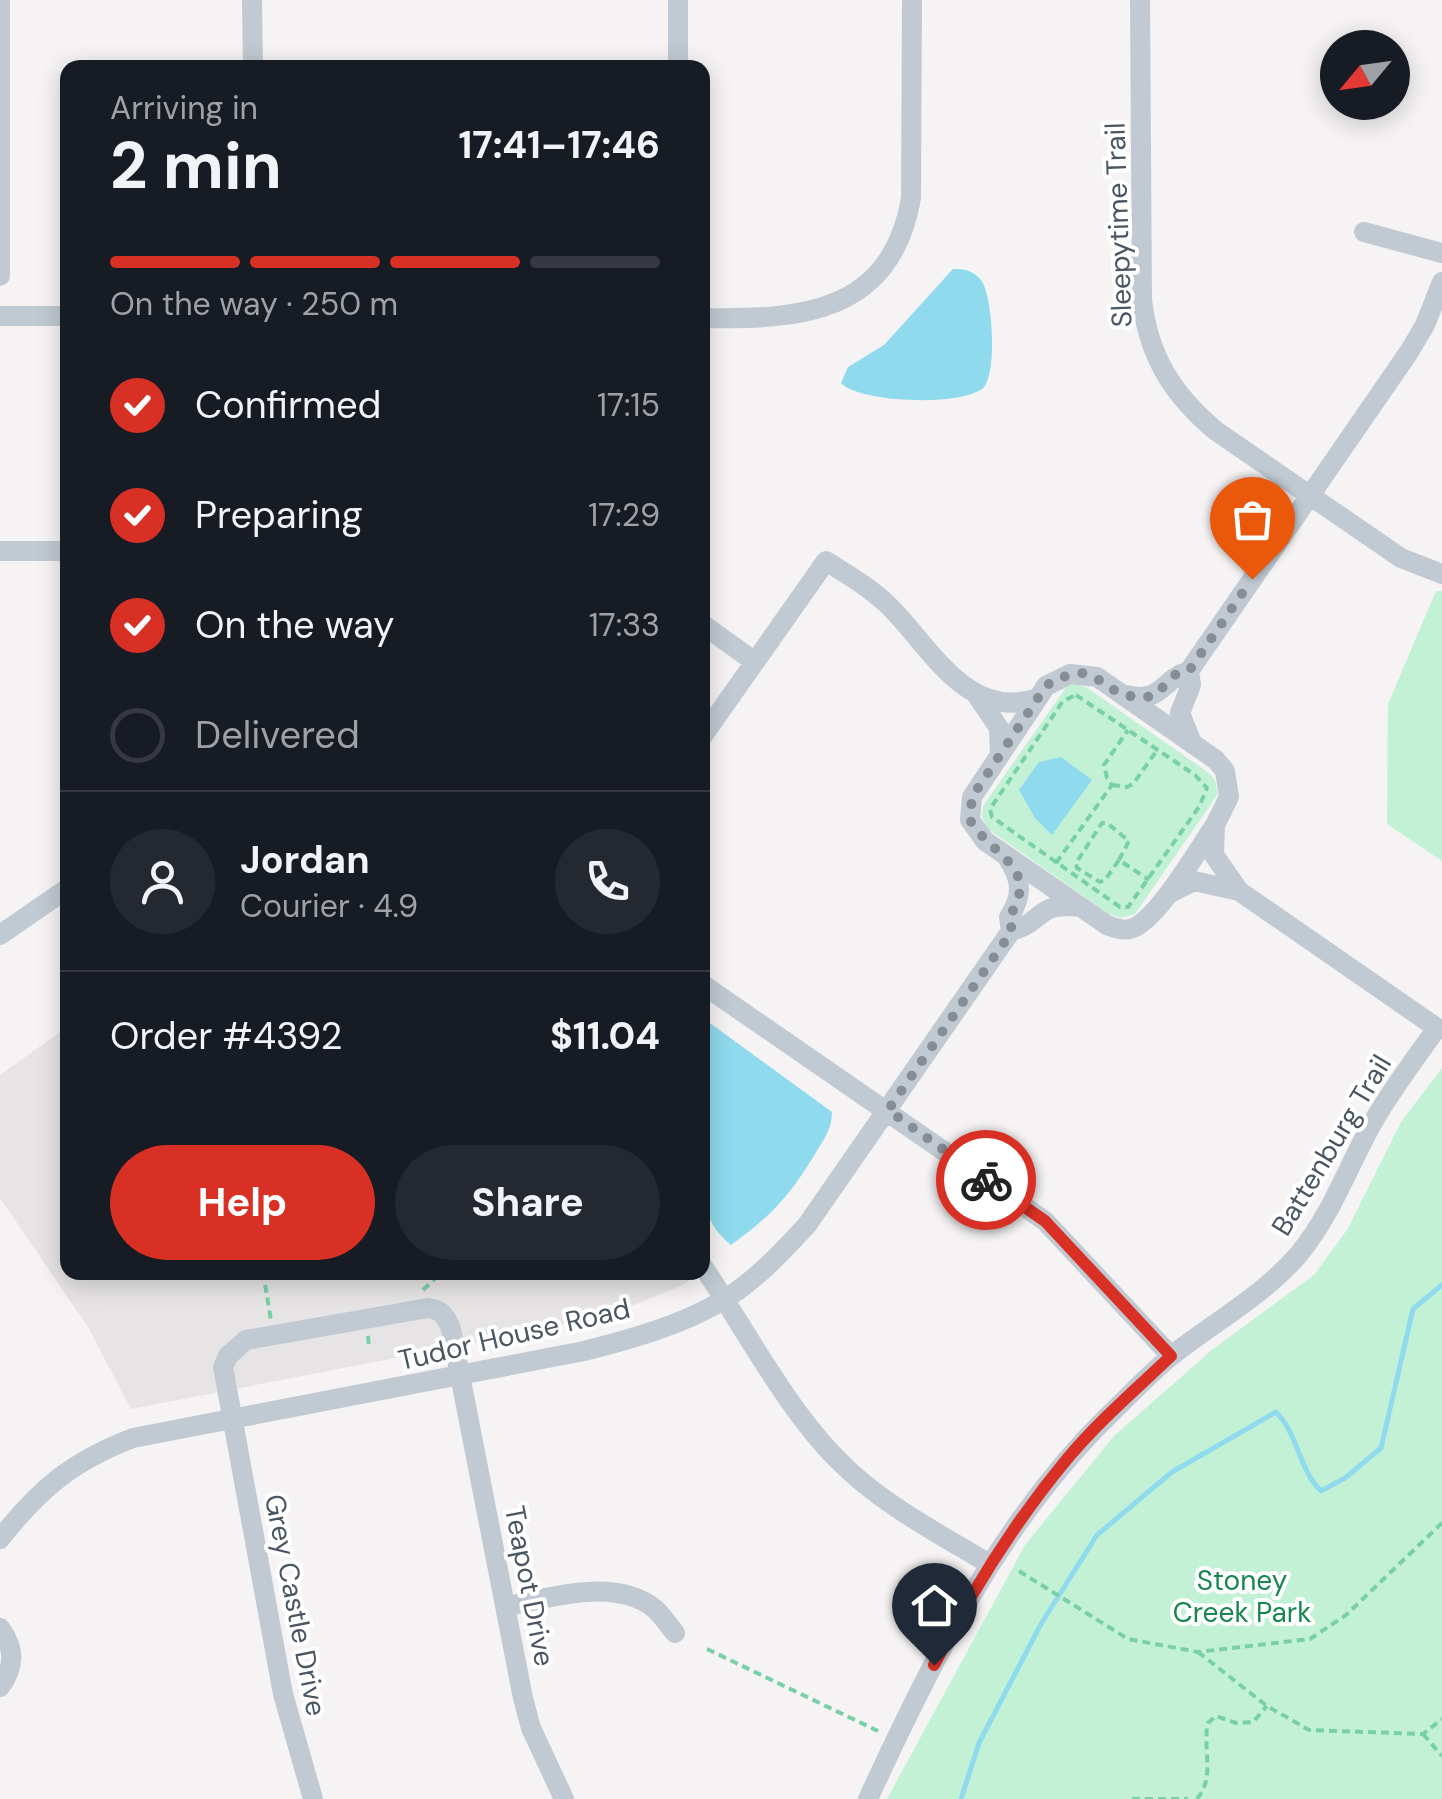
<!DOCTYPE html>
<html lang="en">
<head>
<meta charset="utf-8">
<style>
	:root { --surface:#171b24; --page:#242831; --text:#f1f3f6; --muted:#9ea1a6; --line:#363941; --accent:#d93025 }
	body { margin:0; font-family:"DM Sans",sans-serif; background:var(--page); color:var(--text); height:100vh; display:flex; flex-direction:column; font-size:38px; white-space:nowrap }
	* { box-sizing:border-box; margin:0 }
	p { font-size:32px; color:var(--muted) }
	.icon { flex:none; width:55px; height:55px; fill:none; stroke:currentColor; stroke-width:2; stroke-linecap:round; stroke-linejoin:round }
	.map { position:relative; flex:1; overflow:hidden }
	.sheet { position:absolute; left:60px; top:60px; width:650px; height:1220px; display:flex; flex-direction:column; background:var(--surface); border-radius:20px; box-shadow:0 5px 25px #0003 }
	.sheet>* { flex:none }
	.needle { width:65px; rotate:241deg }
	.controls { position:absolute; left:1320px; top:30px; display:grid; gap:20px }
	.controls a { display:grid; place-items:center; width:90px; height:90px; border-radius:50%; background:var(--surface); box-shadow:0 5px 25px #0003; font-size:50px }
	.pin { position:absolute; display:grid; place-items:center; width:85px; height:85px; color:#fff; margin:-102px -42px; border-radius:50% 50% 50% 0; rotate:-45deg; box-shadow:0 0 10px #0007 }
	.pin .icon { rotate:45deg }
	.courier { position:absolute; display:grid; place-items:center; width:100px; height:100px; margin:-50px; border:8px solid #d93025; border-radius:50%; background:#fff; color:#222; box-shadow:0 2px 12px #0007 }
	.headline em { font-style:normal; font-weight:700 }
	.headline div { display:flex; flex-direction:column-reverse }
	.headline { display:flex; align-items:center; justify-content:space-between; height:170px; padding:0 50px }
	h1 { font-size:65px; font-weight:700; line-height:75px }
	.bar { display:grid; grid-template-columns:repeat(4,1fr); gap:15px 10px; align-content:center; height:120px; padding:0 50px }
	.bar i { height:12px; border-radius:8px; background:var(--line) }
	.bar .current { background:var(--accent) }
	.bar p { grid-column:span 4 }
	.line { display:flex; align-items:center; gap:25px; padding:0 50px; border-top:2px solid var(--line) }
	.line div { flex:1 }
	.round { display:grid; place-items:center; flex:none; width:105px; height:105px; border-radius:52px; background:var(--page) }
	ol { padding:0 50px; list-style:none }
	li { display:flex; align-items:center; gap:30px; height:110px }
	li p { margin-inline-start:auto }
	li .icon { padding:10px; border-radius:50%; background:var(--accent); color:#fff; stroke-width:4 }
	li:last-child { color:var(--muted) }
	li i { width:55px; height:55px; border:5px solid var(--line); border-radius:50% }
	.action { display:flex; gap:20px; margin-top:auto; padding:20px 50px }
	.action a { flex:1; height:115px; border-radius:60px; background:var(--accent); color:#fff; font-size:40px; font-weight:700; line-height:115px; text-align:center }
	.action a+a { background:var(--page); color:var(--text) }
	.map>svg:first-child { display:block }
</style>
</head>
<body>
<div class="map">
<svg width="1442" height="1799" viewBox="0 0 1442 1799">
	<rect width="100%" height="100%" fill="#f5f3f3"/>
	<!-- education -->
	<path fill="#e6e4e5" d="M67 1027 68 1272H702L681 1286 626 1308 541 1330 131 1409 88 1327 0 1198V1075Z"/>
	<!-- park -->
	<path fill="#c3f1d5" d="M1436 591H1442V861L1387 824 1388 704Z
		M1077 684 1086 687 1209 773 1215 780 1218 794 1135 914 1121 918 1109 914 988 829 982 817 983 806 1067 686Z
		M1442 1068V1799H887L1025 1545 1114 1436 1213 1349 1314 1275 1347 1230 1401 1122Z"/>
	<!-- water -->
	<path fill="#90daee" d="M953 269C964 269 973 270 981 280 993 296 997 372 984 387 966 407 859 403 841 383L848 367 884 345Z
		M1061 757 1092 780 1052 835 1035 818 1019 790 1039 762Z
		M703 1018 832 1112C832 1129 824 1139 815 1154 789 1197 771 1216 731 1245 713 1230 706 1216 703 1193Z"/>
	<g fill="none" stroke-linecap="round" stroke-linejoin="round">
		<!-- stream -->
		<path stroke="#90daee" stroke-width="5" d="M961 1799 979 1743 1041 1624 1097 1535 1172 1472 1276 1412C1298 1434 1299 1470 1321 1491L1345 1478 1381 1448 1413 1309 1442 1285"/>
		<!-- path -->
		<path stroke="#7ad0a6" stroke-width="4" stroke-dasharray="8 5" stroke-linecap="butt" d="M1076 695 1195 775 1207 788 1199 807 1128 907H1120L992 817 990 809 1063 701Z
			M1112 785 1127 787 1133 784 1158 749
			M1119 860 1129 841 1107 823H1102L1076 863 1077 868 1100 882 1105 880 1119 860 1149 880
			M1056 863 1112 785 1107 778 1104 765 1128 730
			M263 1272 271 1320
			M586 1272H593
			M423 1290 442 1272
			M368 1336 369 1349
			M1019 1571 1128 1639 1198 1652 1310 1639 1346 1615 1442 1523
			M707 1649 878 1731
			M1198 1652 1267 1706 1309 1730 1423 1734 1442 1719
			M1423 1734 1442 1756
			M1132 1799H1188
			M1197 1799C1216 1776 1202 1750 1208 1723L1216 1716 1236 1723 1253 1722 1267 1706"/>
		<!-- minor -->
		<path stroke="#c1cad2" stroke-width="20" d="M252 0 253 68
			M1140 0 1142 299C1148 356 1173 395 1216 431L1401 558 1442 574
			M678 68V0
			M1364 232 1442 253
			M0 276V0
			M0 316H68
			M702 318C800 320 891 314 911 198L912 0
			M0 551H68
			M702 624 755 662
			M1189 671 1191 685 1180 713 1192 743
			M976 694 999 728 1000 754
			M1126 695C1163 704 1161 679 1189 671L1409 352 1425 325 1442 282
			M702 737 826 561C848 575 871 588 890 607 931 648 968 722 1038 698
			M1008 859C1022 880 1023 896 1009 917L1011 931
			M1170 893 1194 881 1239 891
			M0 935 68 888
			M702 984 1045 1221 1171 1356
			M702 1265C744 1327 786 1408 838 1460 881 1504 938 1533 989 1564
			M0 1539C40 1488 73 1461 133 1438L584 1351C631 1339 683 1325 725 1299 756 1280 782 1252 807 1225L1011 931C1043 923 1037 901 1080 907
			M508 1606C550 1597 617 1577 655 1609 662 1615 669 1626 675 1633
			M0 1628C15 1648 15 1667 0 1687
			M313 1799 283 1694 223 1367 228 1356 246 1340 428 1308C442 1310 446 1316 451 1329L523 1698 531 1728 564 1799
			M868 1799C931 1662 1000 1522 1108 1416 1130 1395 1151 1372 1175 1353 1216 1321 1265 1294 1299 1254 1332 1214 1348 1166 1373 1122 1392 1089 1415 1059 1437 1028L1239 891 1214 855 1215 825 1229 797 1225 771 1216 760 1097 677 1070 674 1046 686 972 797 970 820 985 841 1107 925C1114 928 1122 931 1130 929 1156 923 1199 848 1215 825"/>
	</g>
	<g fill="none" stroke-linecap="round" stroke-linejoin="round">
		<!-- done -->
		<path stroke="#868d94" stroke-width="10" stroke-dasharray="0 18" d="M986 1180 888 1110 1012 931 1009 917C1042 867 991 856 970 820L972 797 1046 686 1057 678 1082 673 1096 678 1120 694 1140 698 1154 696 1176 674 1189 671 1252 579"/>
		<!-- route -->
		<path stroke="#d93025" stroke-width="12" d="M934 1665C971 1592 1014 1523 1067 1459 1098 1422 1136 1389 1171 1356L1045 1221 986 1180"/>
	</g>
	<g text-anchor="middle" stroke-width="8" stroke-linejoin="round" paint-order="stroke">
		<!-- street labels -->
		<g font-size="28" fill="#4a5661" stroke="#fff">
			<text transform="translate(1118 225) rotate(-92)" y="10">Sleepytime Trail</text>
			<text transform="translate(1331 1145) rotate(-59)" y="10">Battenburg Trail</text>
			<text transform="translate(514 1334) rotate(-13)" y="10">Tudor House Road</text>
			<text transform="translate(530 1586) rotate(79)" y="10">Teapot Drive</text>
			<text transform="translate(296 1605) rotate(79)" y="10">Grey Castle Drive</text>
		</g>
		<!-- park labels -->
		<g font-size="28" fill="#17864f" stroke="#fff">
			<text x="1242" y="1590">Stoney<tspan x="1242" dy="32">Creek Park</tspan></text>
		</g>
	</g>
</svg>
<div class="controls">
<a><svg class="needle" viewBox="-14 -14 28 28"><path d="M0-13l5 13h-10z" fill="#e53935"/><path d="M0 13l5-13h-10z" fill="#9ea1a6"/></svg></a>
</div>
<div class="pin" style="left:1252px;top:579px;background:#ea580c"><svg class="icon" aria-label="bag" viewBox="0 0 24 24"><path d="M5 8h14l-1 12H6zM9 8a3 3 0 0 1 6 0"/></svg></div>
<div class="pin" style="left:934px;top:1665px;background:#1f2937"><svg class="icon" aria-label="home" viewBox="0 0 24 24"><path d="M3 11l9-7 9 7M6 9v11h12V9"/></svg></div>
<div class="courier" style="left:986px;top:1180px"><svg class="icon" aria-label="bike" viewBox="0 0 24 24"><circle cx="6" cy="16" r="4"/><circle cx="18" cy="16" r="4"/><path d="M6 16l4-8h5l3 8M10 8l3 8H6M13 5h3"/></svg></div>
<section class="sheet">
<div class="headline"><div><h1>2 min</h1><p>Arriving in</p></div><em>17:41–17:46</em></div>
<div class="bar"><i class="current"></i><i class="current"></i><i class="current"></i><i></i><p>On the way · 250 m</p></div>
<ol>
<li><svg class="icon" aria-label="check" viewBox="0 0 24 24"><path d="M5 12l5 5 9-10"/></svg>Confirmed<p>17:15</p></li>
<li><svg class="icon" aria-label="check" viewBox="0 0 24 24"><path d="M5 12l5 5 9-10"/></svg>Preparing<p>17:29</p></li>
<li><svg class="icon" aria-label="check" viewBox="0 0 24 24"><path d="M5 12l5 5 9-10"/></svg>On the way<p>17:33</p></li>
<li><i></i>Delivered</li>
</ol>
<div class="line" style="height:180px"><a class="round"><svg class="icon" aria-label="person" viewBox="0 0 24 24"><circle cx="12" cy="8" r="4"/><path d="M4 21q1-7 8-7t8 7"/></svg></a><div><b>Jordan</b><p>Courier · 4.9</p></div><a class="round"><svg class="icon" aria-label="phone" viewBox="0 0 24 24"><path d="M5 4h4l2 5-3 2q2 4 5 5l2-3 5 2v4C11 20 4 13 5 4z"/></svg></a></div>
<div class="line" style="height:130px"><div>Order #4392</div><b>$11.04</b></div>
<div class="action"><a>Help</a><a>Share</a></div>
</section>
</div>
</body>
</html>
